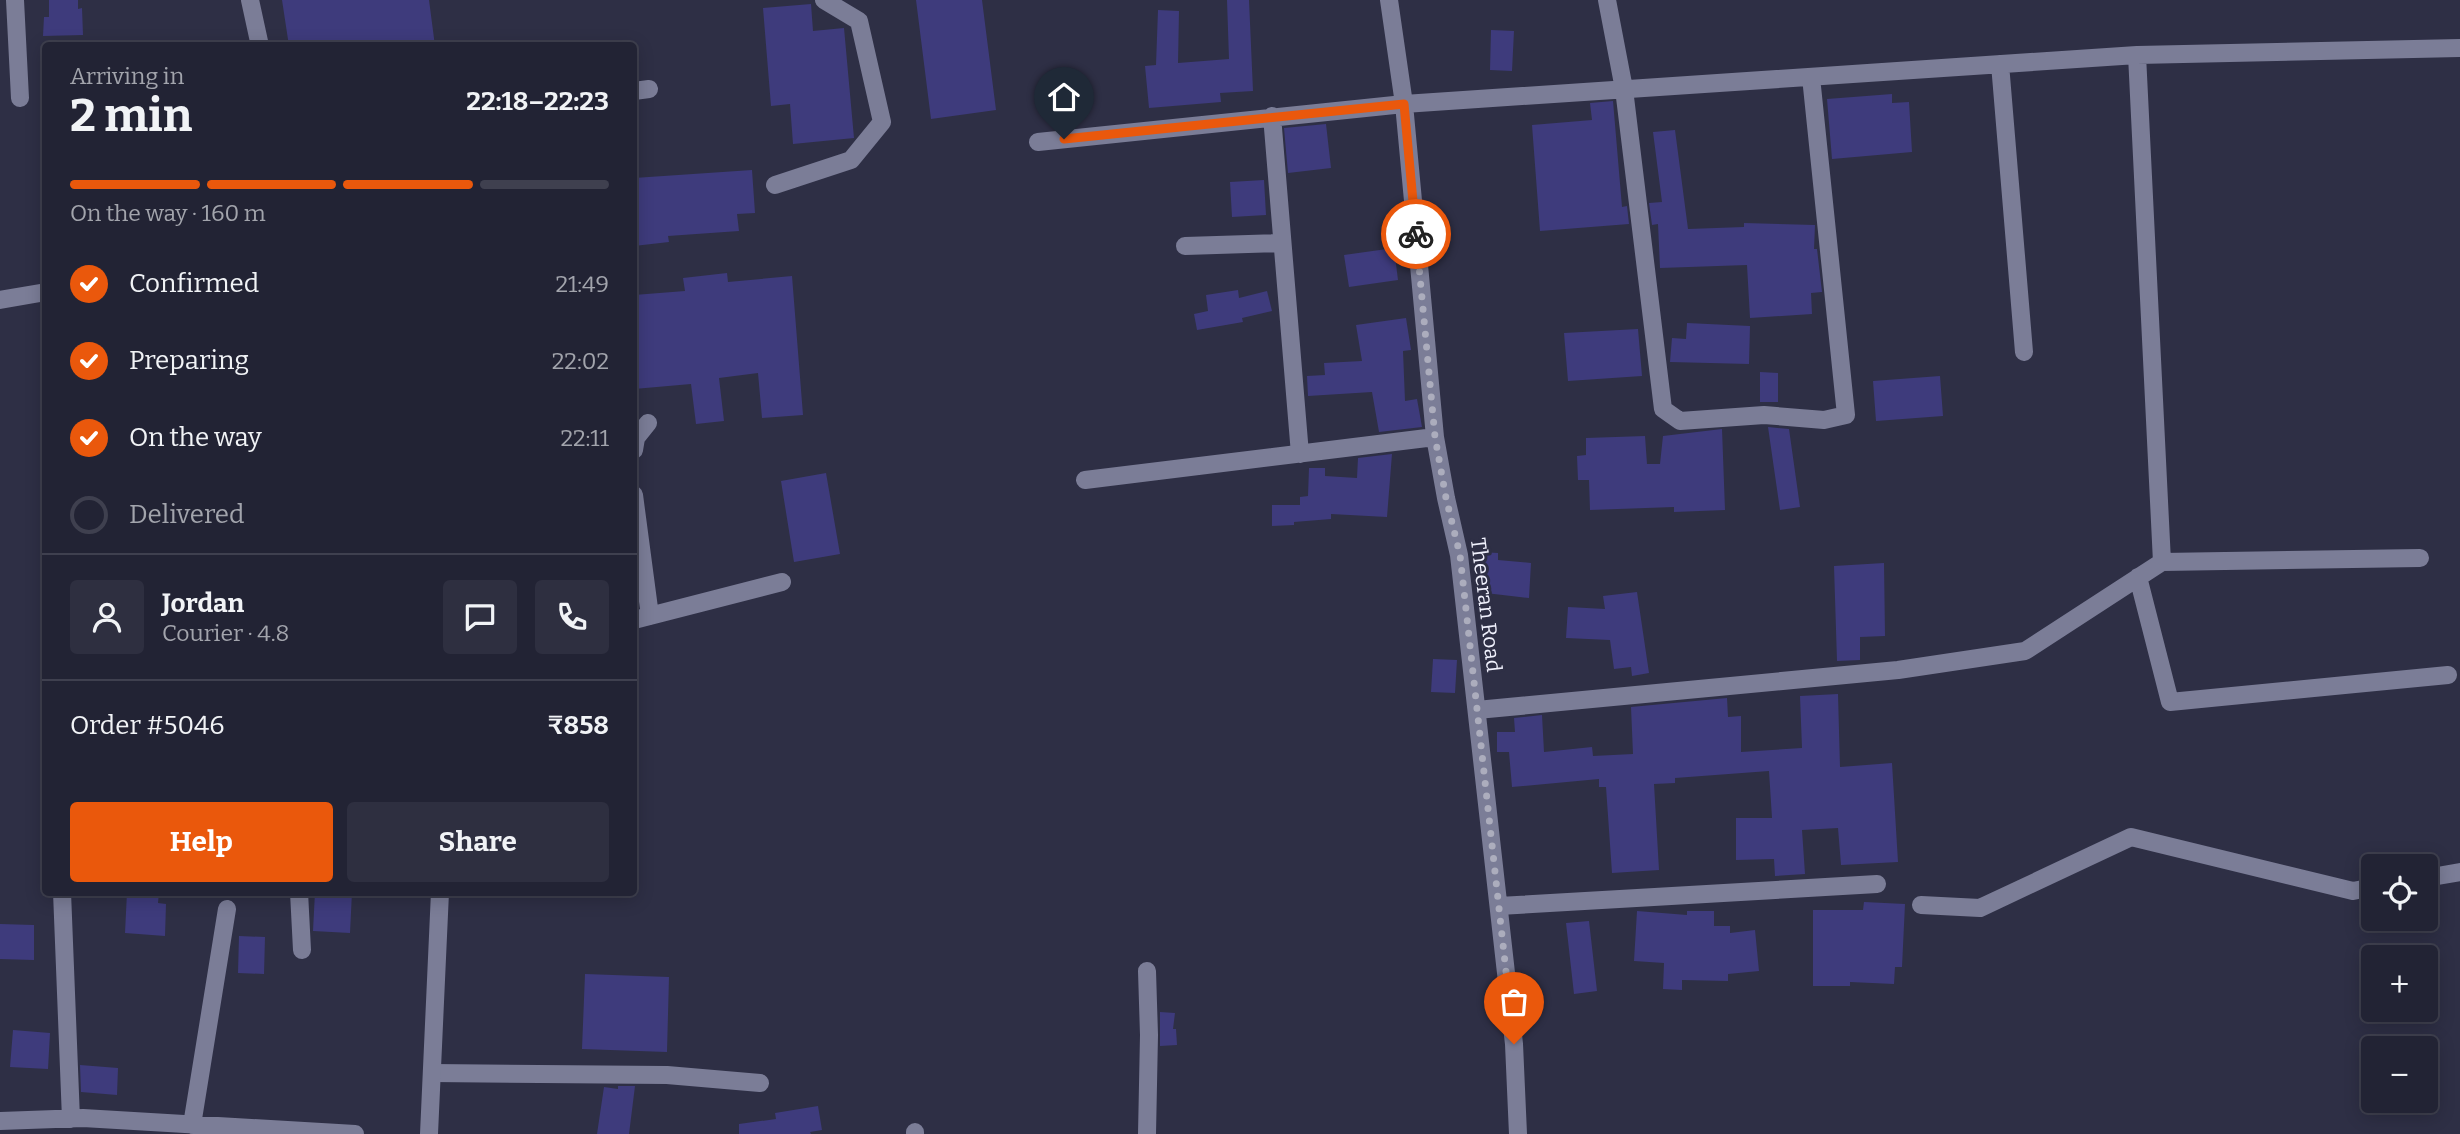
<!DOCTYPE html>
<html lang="en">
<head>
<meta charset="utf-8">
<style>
	:root { --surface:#222334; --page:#2e2f40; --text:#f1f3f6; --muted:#a2a4ac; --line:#3f404f; --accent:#ea580c }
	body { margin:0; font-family:Bitter,serif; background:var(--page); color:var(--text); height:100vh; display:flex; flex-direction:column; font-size:26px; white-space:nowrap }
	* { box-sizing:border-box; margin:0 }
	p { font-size:23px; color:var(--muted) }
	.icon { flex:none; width:38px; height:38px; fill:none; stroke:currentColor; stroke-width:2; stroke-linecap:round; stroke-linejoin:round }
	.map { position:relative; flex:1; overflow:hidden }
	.sheet { position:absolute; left:42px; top:42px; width:595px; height:854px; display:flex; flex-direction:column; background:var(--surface); border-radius:7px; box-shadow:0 4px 18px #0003,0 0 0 2px var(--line) }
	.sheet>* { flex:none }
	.controls { position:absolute; left:2361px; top:854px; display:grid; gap:14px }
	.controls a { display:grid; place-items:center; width:77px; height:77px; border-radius:7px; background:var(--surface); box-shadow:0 4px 18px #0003,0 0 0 2px var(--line); font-size:35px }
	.pin { position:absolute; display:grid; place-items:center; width:60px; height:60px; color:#fff; margin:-72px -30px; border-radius:50% 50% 50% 0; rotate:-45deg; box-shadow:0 0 7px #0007 }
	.pin .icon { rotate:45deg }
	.courier { position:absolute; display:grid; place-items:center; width:70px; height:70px; margin:-35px; border:5px solid #ea580c; border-radius:50%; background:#fff; color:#222; box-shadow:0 2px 9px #0007 }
	.head em { font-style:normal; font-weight:700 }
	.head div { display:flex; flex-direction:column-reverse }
	.head { display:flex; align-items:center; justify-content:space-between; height:119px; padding:0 28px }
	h1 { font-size:46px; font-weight:700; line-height:52px }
	.bar { display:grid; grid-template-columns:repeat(4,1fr); gap:10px 7px; align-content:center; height:84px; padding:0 28px }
	.bar i { height:9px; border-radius:5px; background:var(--line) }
	.bar .on { background:var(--accent) }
	.bar p { grid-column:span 4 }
	.line { display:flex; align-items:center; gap:18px; padding:0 28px; border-top:2px solid var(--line) }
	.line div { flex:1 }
	.round { display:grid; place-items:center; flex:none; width:74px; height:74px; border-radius:7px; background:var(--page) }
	ol { padding:0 28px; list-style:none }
	li { display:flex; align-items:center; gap:21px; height:77px }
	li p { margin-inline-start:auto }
	li .icon { padding:7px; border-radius:50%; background:var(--accent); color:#fff; stroke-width:4 }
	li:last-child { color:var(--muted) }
	li i { width:38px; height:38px; border:4px solid var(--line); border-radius:50% }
	.action { display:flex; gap:14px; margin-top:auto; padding:14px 28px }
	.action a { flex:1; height:80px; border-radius:7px; background:var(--accent); color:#fff; font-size:28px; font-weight:700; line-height:80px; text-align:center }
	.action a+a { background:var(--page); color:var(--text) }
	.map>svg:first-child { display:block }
</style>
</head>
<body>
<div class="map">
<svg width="2460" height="1134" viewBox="0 0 2460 1134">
	<rect width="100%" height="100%" fill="#2e2f45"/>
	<!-- building -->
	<path fill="#3e3b7c" d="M49 0H78V9L82 8 83 35 43 36 44 17H49Z
		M282 0H429L435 46H289Z
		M916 0H982L996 110 931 119Z
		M1227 0H1249L1253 91 1220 93 1221 102 1149 108 1145 66 1156 65 1158 10 1179 11 1178 63 1229 59Z
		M811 4 813 31 844 28 854 138 793 144 790 104 771 106 763 8Z
		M1491 30 1514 31 1512 71 1490 70Z
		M1892 94V103L1909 102 1912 152 1832 159 1827 99Z
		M1613 101 1622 207 1627 206 1629 224 1540 231 1532 125 1592 120 1590 103Z
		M1326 124 1331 168 1288 173 1284 128Z
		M1675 130 1688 229 1744 227V223L1815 225 1814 249H1817L1822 292 1811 293 1812 314 1750 318 1747 265 1660 268 1658 224 1652 225 1649 203 1662 202 1653 132Z
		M752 170 755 213 737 214 739 231 668 236 669 242 634 246V178Z
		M1264 180 1266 215 1232 217 1230 182Z
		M1394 248 1398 280 1349 287 1344 255Z
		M727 273 728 282 792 276 803 415 762 418 758 373 719 378 724 421 696 424 691 384 634 389V295L685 291 683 278Z
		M1238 290 1239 298 1267 291 1272 311 1242 318 1243 322 1197 330 1194 314 1208 311 1206 295Z
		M1406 318 1411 350 1403 351 1405 401 1417 399 1422 427 1379 432 1372 392 1308 396 1307 376 1325 375 1324 363 1362 361 1356 325Z
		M1687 323 1750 326 1749 364 1670 362 1672 338 1686 339Z
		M1638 329 1642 376 1568 381 1564 333Z
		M1760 372 1778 373V402H1760Z
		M1940 376 1943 416 1876 421 1873 381Z
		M1768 427 1789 429 1800 507 1780 510Z
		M1722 429 1725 510 1674 512V507L1590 510 1589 480H1578L1577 456 1586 455V438L1645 436 1647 464H1660L1663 436Z
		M1392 454 1387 517 1331 514V519L1294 522V525L1272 526V505H1300V497L1308 496 1309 468H1325V476L1357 478 1358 458Z
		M826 473 840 554 794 562 781 481Z
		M1480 552 1498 553V560L1531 563 1529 598 1477 592Z
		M1884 563 1885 636 1860 637V660L1837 661 1834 566Z
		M1637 592 1649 673 1632 676 1631 667 1614 669 1610 640 1566 638 1568 607 1605 609 1603 596Z
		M1433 659 1457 660 1455 693 1431 692Z
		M1838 694 1840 767 1892 763 1898 862 1841 865 1838 828 1802 830 1805 874 1775 876 1774 859 1736 860V818H1772L1769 771 1675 778V783L1654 784 1659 870 1612 873 1606 787H1599V779L1512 787 1509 752H1497V732H1515L1514 718 1542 715 1544 752 1592 747 1593 756 1633 754 1631 707 1727 698 1728 717 1741 716V752L1802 748 1800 696Z
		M127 892H159L158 903 166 904 165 936 125 933Z
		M315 892H352L350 933 313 931Z
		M1864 902 1905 904 1902 967H1895L1894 984 1850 982V986H1813V910H1863Z
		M1637 911 1687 915V911H1714V926H1730V933L1755 930 1759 971 1728 974V981L1682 980V990L1663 989 1664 963 1634 961Z
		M1589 921 1597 991 1574 994 1566 923Z
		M0 924 34 925V960L0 959Z
		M239 936 265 937 264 974 238 973Z
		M585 974 669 977 667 1052 582 1049Z
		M1160 1012 1175 1013 1173 1029H1176L1177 1045 1160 1046Z
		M13 1030 50 1033 48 1069 10 1067Z
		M80 1065 118 1068 117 1095 81 1092Z
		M618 1086H635L629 1134H597L604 1087 618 1089Z
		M818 1106 822 1130 810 1132 811 1134H739V1124L776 1119 775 1113Z"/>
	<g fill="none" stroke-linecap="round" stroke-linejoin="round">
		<!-- street -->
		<path stroke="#7b7d97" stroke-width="18" d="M15 0 20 98
			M1389 0 1404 104 1435 437 1446 498 1459 555 1514 1044 1518 1134
			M1607 0 1624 89 1663 409 1680 421 1764 415 1824 420 1846 415 1811 77
			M2000 64 2024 352
			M634 91 649 89
			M1272 116 1300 454
			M1038 142 1404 104 2137 55 2460 48
			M775 185 851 160 882 122 859 21 824 0
			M1185 246 1282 243
			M0 300 46 292
			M634 450 636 438 648 423
			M1085 480 1435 437
			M634 495 650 616
			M2162 562 2420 558
			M2138 577 2170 702 2448 675
			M634 620 782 582
			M1477 710 1898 670 2025 651 2162 562 2137 55
			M2426 878 2460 872
			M62 892 71 1119
			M299 892 302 950
			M1921 905 1980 908 2131 837 2353 891 2373 887
			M1499 906 1877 884
			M1147 971 1149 1035 1147 1134
			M432 1073 667 1075 760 1083
			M0 1121 83 1118 355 1134
			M192 1125 227 909
			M915 1132V1134"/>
		<!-- secondary -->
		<path stroke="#7b7d97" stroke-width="18" d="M250 0 260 46
			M429 1134 440 892"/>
	</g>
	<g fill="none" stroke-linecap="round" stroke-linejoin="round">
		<!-- done -->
		<path stroke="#acadbd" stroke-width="7" stroke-dasharray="0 12.6" d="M1416 234 1435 437 1446 498 1460 555 1514 1044"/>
		<!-- route -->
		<path stroke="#ea580c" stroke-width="9" d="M1064 139 1404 104 1416 234"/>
	</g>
	<g text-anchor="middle" stroke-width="6" stroke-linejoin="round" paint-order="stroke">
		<!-- street labels -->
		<g font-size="21" fill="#f0f1fd" stroke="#2e2f45">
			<text transform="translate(1486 605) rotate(83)" y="7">Theeran Road</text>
		</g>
	</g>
</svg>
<div class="controls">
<a><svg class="icon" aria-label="locate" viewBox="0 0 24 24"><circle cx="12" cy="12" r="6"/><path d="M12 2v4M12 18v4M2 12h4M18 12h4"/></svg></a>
<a>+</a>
<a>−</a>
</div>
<div class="pin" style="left:1514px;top:1044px;background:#ea580c"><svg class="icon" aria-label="bag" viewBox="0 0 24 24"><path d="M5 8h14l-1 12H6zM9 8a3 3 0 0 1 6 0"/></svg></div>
<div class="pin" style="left:1064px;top:139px;background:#1f2937"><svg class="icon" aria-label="home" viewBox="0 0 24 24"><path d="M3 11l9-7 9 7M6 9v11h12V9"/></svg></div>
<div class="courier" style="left:1416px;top:234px"><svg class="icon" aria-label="bike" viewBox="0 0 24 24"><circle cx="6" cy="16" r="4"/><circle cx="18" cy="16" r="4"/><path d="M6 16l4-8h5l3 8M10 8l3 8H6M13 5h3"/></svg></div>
<section class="sheet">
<div class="head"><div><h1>2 min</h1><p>Arriving in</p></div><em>22:18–22:23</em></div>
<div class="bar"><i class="on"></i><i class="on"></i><i class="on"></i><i></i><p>On the way · 160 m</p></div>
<ol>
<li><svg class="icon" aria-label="check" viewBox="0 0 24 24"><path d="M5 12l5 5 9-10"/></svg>Confirmed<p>21:49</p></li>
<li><svg class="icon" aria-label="check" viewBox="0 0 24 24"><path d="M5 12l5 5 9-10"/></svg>Preparing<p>22:02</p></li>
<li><svg class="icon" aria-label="check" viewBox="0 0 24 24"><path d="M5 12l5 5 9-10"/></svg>On the way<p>22:11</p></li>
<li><i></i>Delivered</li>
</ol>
<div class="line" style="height:126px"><a class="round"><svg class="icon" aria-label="person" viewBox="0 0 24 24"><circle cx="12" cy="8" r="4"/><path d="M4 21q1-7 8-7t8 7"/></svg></a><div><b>Jordan</b><p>Courier · 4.8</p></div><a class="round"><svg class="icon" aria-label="chat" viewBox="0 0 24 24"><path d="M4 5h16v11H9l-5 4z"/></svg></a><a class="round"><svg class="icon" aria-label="phone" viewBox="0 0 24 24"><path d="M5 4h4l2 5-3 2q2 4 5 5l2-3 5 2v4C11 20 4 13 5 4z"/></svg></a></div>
<div class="line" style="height:91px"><div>Order #5046</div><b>₹858</b></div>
<div class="action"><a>Help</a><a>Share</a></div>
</section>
</div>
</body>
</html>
